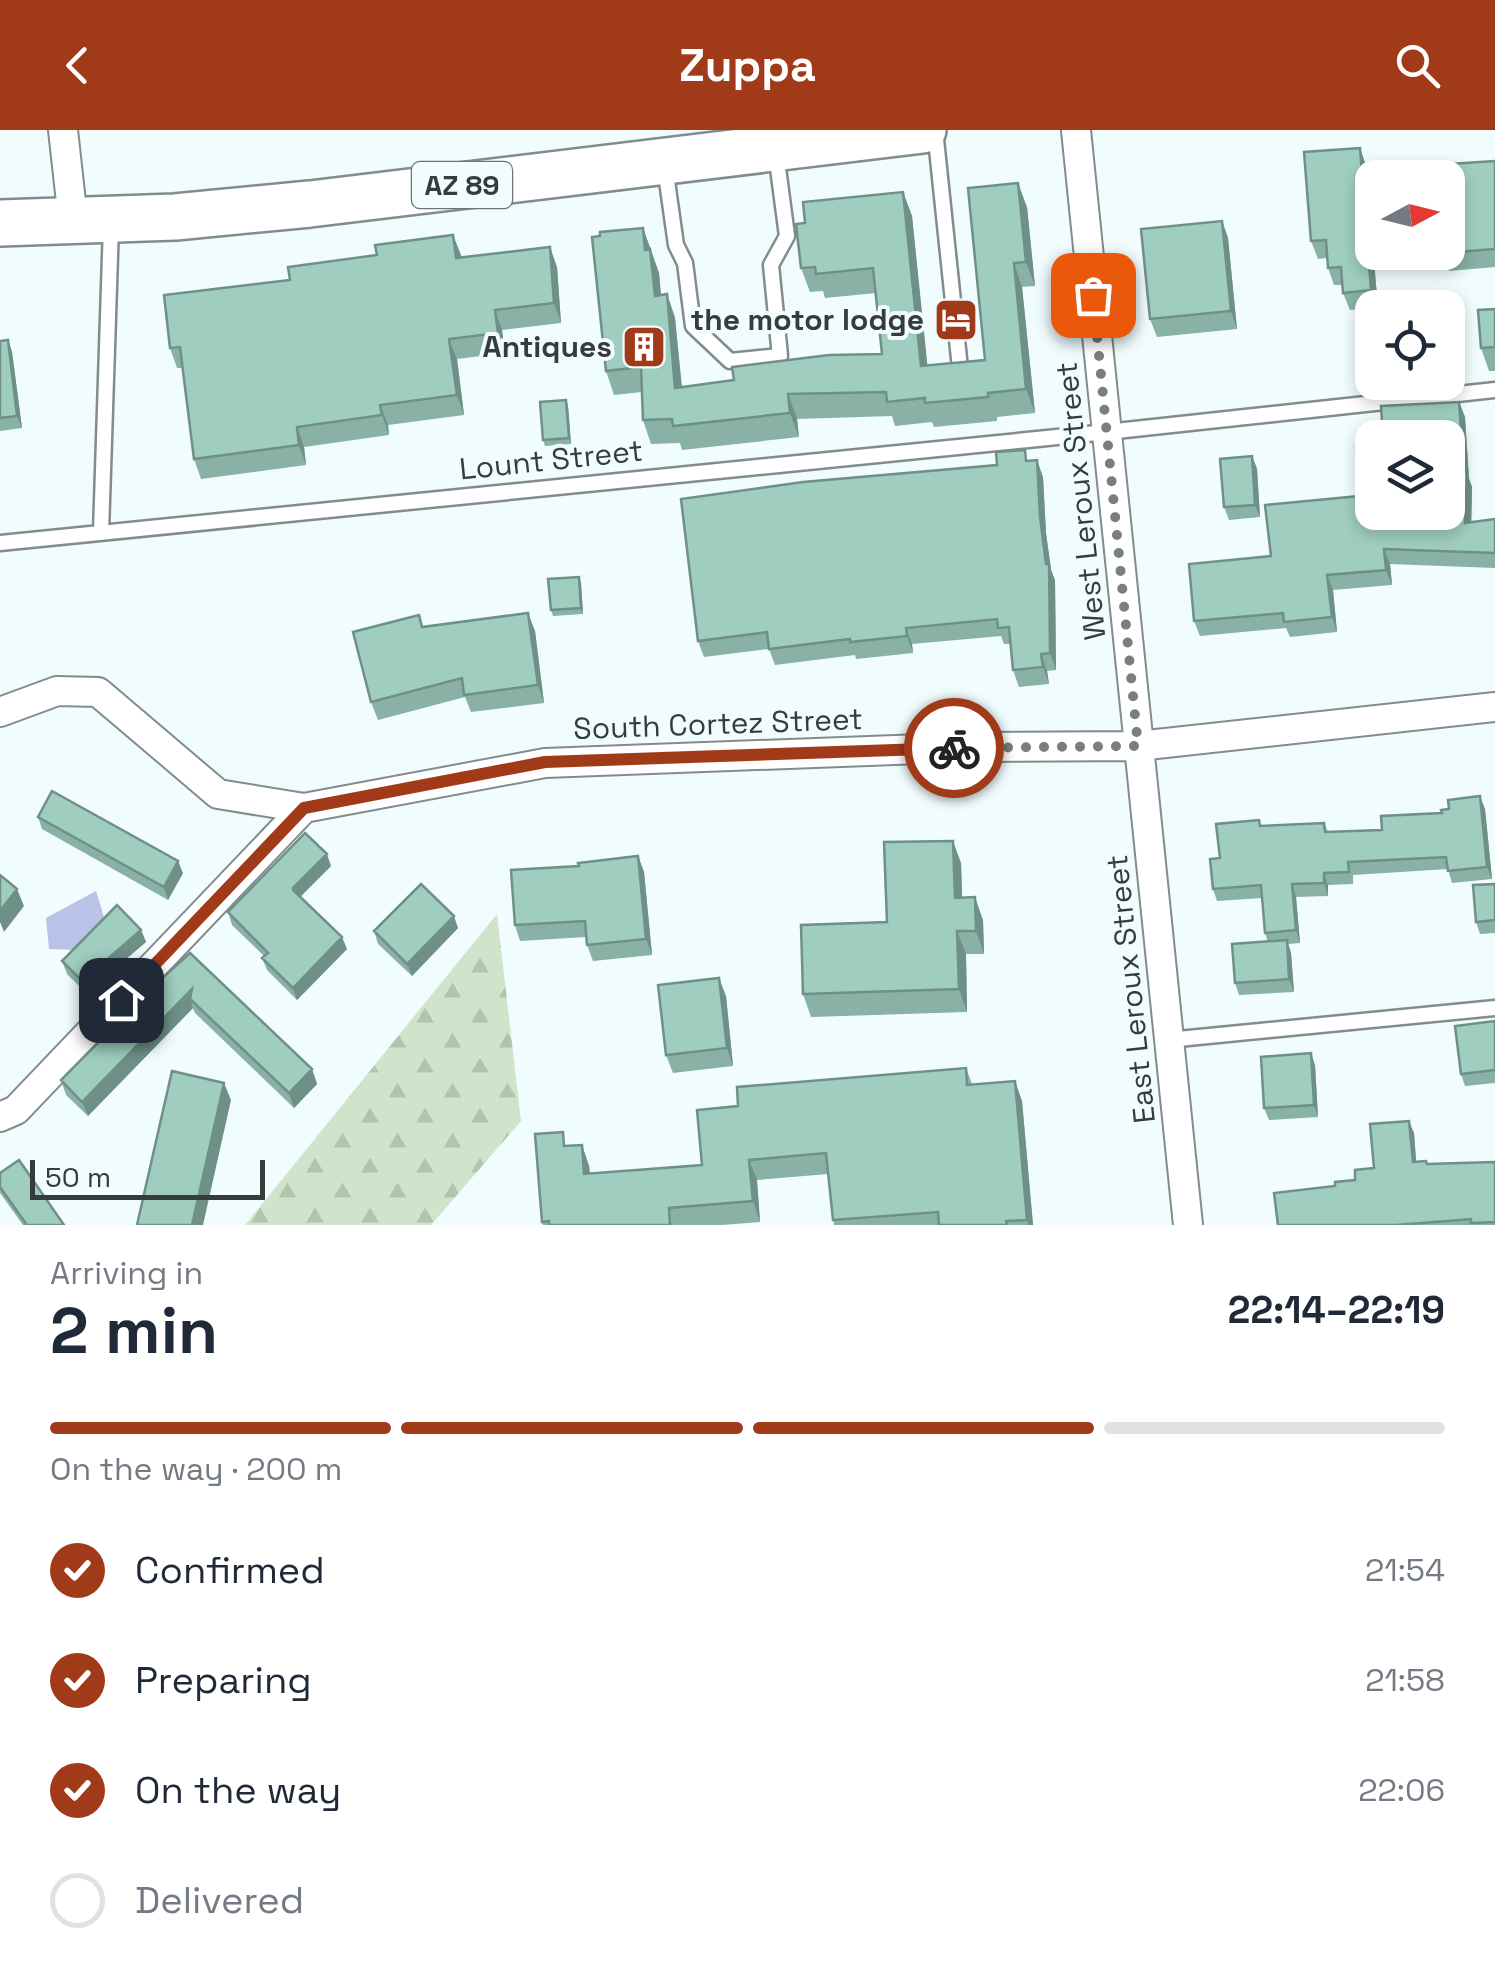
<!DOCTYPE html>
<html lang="en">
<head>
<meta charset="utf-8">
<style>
	:root { --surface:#fff; --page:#f6f6f7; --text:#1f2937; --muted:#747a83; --line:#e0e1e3; --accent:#a13a18 }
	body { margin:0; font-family:"Space Grotesk",sans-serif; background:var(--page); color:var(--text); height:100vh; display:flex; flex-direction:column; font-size:38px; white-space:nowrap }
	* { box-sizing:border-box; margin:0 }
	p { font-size:32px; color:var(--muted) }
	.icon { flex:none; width:55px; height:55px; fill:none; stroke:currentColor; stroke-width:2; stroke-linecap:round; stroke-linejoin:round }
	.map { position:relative; height:1095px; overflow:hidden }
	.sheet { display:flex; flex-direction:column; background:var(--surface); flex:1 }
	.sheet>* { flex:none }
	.needle { width:65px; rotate:83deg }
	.fabs { position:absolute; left:1355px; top:30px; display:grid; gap:20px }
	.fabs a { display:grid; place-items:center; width:110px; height:110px; border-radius:20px; background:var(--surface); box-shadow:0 5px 15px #0003; font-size:50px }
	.scale { position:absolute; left:30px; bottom:25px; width:235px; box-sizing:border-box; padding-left:10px; border:5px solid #363b3b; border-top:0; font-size:28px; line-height:35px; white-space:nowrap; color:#363b3b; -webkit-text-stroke:8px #f0fcfe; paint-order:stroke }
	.pin { position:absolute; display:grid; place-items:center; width:85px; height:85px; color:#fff; margin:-42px; border-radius:20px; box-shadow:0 5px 15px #0006 }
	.courier { position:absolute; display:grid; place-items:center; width:100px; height:100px; margin:-50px; border:8px solid #a13a18; border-radius:50%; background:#fff; color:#222; box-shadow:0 2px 12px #0007 }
	.summary em { font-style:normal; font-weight:700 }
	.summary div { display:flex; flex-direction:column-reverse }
	.summary { display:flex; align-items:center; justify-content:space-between; height:170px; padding:0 50px }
	h1 { font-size:65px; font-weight:700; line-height:75px }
	.bar { display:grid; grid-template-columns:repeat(4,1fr); gap:15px 10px; align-content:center; height:120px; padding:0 50px }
	.bar i { height:12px; border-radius:8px; background:var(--line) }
	.bar .on { background:var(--accent) }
	.bar p { grid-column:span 4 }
	ol { padding:0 50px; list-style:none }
	li { display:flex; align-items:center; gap:30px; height:110px }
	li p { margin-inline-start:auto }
	li .icon { padding:10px; border-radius:50%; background:var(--accent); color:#fff; stroke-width:4 }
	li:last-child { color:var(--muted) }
	li i { width:55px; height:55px; border:5px solid var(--line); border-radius:50% }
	header { display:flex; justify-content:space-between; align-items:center; height:130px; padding:0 50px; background:var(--accent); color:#fff; font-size:45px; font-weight:700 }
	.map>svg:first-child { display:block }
</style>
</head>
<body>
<header><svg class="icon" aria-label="back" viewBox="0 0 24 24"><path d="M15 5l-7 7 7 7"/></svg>Zuppa<svg class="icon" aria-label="search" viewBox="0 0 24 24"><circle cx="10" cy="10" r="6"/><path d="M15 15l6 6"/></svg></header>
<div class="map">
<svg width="1495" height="1095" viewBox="0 0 1495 1095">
	<defs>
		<pattern id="forest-firs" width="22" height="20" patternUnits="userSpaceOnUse" patternTransform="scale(2.5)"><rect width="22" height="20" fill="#cfe4ca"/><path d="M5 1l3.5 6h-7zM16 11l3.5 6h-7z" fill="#b2c4ae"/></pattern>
	</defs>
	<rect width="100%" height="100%" fill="#f0fcfe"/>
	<!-- forest -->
	<path fill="url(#forest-firs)" d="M497 784 521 991 431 1095H245Z"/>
	<!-- water -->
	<path fill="#bbc2e8" d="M96 761 104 787 76 820 49 819 46 788Z"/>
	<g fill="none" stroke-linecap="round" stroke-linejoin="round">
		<defs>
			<path id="service" d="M935 0 960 238
				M665 37 676 115 685 133 693 196 730 231 780 226 771 135 787 106 776 23
				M101 402 111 95
				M0 413 1107 302 1495 260
				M1168 910 1495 878"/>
			<path id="minor" d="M63 0 73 90
				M1076 0 1188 1095
				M0 582 57 561 98 562 218 664 304 678 545 633 975 617 1138 616 1495 577
				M0 987 16 980 304 678"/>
			<path id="primary" d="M0 93 175 87 310 74 923 0"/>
		</defs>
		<!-- service casing -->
		<use href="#service" stroke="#818c8e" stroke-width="19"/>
		<!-- minor casing -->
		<use href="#minor" stroke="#818c8e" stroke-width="32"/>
		<!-- primary casing -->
		<use href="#primary" stroke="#818c8e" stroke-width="50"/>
		<!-- service -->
		<use href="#service" stroke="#fff" stroke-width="14"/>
		<!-- minor -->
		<use href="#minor" stroke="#fff" stroke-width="28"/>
		<!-- primary -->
		<use href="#primary" stroke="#fff" stroke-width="45"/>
	</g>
	<!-- wall -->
	<path fill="#89b1a5" d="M1360 18 1366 36 1378 178 1350 180 1343 163 1342 155H1334L1328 138 1327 128 1318 129 1311 111Z
		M1495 31V137L1449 141 1442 122Z
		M903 62 912 86 927 236 985 230 1027 77 1035 156 1022 157 1035 283 997 287V291L934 297 932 292 895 296 892 286 797 289 799 307 682 320 680 313 651 314 643 290 642 262 614 265 606 241 643 98 659 143 661 165 667 164 675 188 682 257 734 250 882 224 876 163 825 168 823 161 810 162 801 138 805 93Z
		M1222 91 1228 108 1237 199 1157 207 1150 189Z
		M453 105 461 127 557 137 561 193 502 200 505 223 457 229 464 285 388 295 389 305 304 317 306 335 201 349 194 329 183 238H177L170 218 290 150Z
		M1495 179V241H1489L1481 218Z
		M8 210 12 222 22 298 0 301V211Z
		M1459 272 1465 287 1469 349 1472 357 1471 392 1495 389V438L1390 434 1392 455 1333 460 1337 502 1290 507 1286 498 1200 506 1194 491 1271 426 1372 382Z
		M568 276 571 314 545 316 543 310Z
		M1252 326 1257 339 1260 387 1229 390 1224 377Z
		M1029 330 1043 347 1046 403 1051 440 1055 450 1056 540 1047 541 1049 554 1019 557 1013 540 1010 514H1004L1001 506 912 514 913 523 856 529 855 525 775 535 769 519 704 527 698 511 997 335Z
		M581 453 583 484 553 486 551 480Z
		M423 497 535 501 544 573 471 582 465 567 378 590 371 572Z
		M1485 679 1492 749 1452 753 1448 739 1353 745V754L1328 755V766L1296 767 1300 813 1288 814 1291 823 1294 862 1239 865 1235 853 1268 812 1265 803 1262 768 1217 771 1213 759 1220 728 1259 690 1261 696 1324 693 1328 702 1382 700 1442 683Z
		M38 687 183 743 168 770 42 699Z
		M638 726 644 742 652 825 593 831 587 815 586 807 520 811 515 795 579 736Z
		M961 733 962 767 983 790 984 824H966L967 882 811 887 803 864 887 792Z
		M331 736 300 767 347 819 297 870 267 840 262 828 264 826 232 795 228 782Z
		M1495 754V803L1480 804 1476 792Z
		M458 798 412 846 378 814 374 801Z
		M141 800 146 812 86 863 67 844 62 831Z
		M158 852 312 939 317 954 294 978 195 883 193 878 88 986 66 965 61 950Z
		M726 866 733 936 673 943 666 925Z
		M1495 891V953L1465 956 1461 944Z
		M1315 935 1318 987 1269 990 1264 978Z
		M966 938 972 954 1022 971 1033 1095H834L828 1044 757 1050 760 1092 722 1095H543L542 1092 568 1016 582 1015 589 1036 590 1043 702 1035 738 976Z
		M1414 1003 1416 1031 1428 1034 1495 1032V1095H1278L1335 1056 1355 1050 1374 1038Z
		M0 1043 64 1095H23L0 1063Z"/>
	<!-- shaded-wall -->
	<path fill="#6f9086" d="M1360 18 1366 36 1378 178 1371 160Z
		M1018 53 1027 77 1035 156 1026 132Z
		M903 62 912 86 930 260 921 236Z
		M1222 91 1228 108 1237 199 1231 181Z
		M643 98 659 143 663 190 655 166 645 120Z
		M453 105 461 125 464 148 456 128Z
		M550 117 557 137 561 193 554 173Z
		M1014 133 1022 157 1035 283 1026 259Z
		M667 164 675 188 684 282 675 258Z
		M495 180 502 200 505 223 498 203Z
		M449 209 457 229 464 285 457 265Z
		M8 210 12 222 22 298 17 286Z
		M788 264 797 289 799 307 790 283Z
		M566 270 568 276 571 314 569 308Z
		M1459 272 1465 287 1469 349 1472 357 1471 408 1465 393Z
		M380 275 388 295 389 305 382 285Z
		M297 297 304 317 306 335 299 315Z
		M1252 326 1257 339 1260 387 1255 375Z
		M1037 330 1043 347 1046 403 1051 440 1055 450 1056 540 1050 523 1046 434 1040 387Z
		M1384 419 1390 434 1392 455 1386 440Z
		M1327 445 1333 460 1337 502 1332 487Z
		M579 447 581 453 583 484 581 478Z
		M528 483 535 501 544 573 538 555Z
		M906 498 912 514 913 523 907 506Z
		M1041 524 1047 541 1049 554 1043 537Z
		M1480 666 1485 679 1492 749 1487 737Z
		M953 711 961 733 963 791 955 768Z
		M327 724 331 736 297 770 293 758Z
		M638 726 644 742 652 825 646 809Z
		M178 731 183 743 168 770 164 757Z
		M1324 743 1328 755V766L1324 753Z
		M1292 754 1296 767 1300 813 1296 800Z
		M17 759 24 776 4 802 0 792V781Z
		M975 767 983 790 984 824 976 801Z
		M454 786 458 798 412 846 407 834Z
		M141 800 146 812 86 863 82 851Z
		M957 801 966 824 967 882 959 859Z
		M342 807 347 819 297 870 293 858Z
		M1287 810 1291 823 1294 862 1289 849Z
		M719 848 726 866 733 936 727 918Z
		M192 859 190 869 193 878 88 986 82 972Z
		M1311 923 1315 935 1318 987 1314 975Z
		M312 939 317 954 294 978 289 963Z
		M1015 951 1022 971 1033 1095H1029L1027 1090Z
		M224 953 231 970 203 1095H192Z
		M1409 991 1414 1003 1417 1043 1413 1032Z
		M582 1015 589 1036 592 1064 584 1044Z
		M749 1030 757 1050 760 1092 753 1071Z"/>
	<!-- building -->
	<path fill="#9fcec0" stroke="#6f9086" stroke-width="2.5" d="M1360 18 1371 160 1343 163 1341 137 1328 138 1326 110 1311 111 1304 22Z
		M1495 31V119L1442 123 1448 122V48H1436L1435 35Z
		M1018 53 1026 132 1014 133 1026 259 988 263V267L925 273V268L887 272 886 262 788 264 790 283 673 296 672 289 643 290 641 237 606 241 592 107 600 106V102L643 98 645 120 650 119 655 166 667 164 675 258 734 250 732 237 829 225 882 224 873 138 816 144 815 137 801 138 796 94 805 93 803 72 903 62 921 236 985 230 968 58Z
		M1222 91 1231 181 1150 189 1141 99Z
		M453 105 456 128 550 117 554 173 495 180 498 203 449 209 457 265 380 275 382 285 297 297 299 315 194 329 180 217 170 218 164 165 290 150 288 137 377 125 375 115Z
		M1495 179V217L1481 218 1478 180Z
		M8 210 17 286 0 288V211Z
		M566 270 569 308 543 310 540 272Z
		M1459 272 1464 342H1467L1465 393 1495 389V423L1384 419 1386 440 1327 445 1332 487 1284 492 1283 483 1194 491 1189 434 1271 426 1265 375 1359 366 1356 318 1372 317V382H1448V308H1383L1381 276Z
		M1025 320 1026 331 1037 330 1040 387 1046 434H1049L1050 523 1041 524 1043 537 1013 540 1009 497 998 498 997 489 906 498 907 506 850 512V509L769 519 767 502 698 511 681 369 803 352 997 335 996 322Z
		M1252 326 1255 375 1224 377 1220 329Z
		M579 447 581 478 551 480 548 449Z
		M528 483 538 555 464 565 462 548 371 572 353 502 419 485 422 497Z
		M52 661 178 731 164 757 38 687Z
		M1480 666 1487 737 1448 741 1446 727 1348 732 1349 742 1324 743V753L1292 754 1296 800 1265 803 1261 755 1213 759 1210 729 1220 728 1216 694 1259 690 1260 696 1324 693 1325 702 1382 700 1381 686 1442 683 1441 680 1449 679 1448 670Z
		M305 703 327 724 293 758V760L342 807 293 858 262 828 268 823 228 782Z
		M953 711 955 768 975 767 976 801H957L959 859 803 864 801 795 887 792 884 712Z
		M638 726 646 809 587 815 585 791 515 795 511 740 579 736 578 733Z
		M0 745 17 759 0 781Z
		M421 754 454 786 407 834 374 801Z
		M1495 754V790L1476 792 1473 755Z
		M117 775 141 800 82 851 62 831Z
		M1287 810 1289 849 1235 853 1232 814Z
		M190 823 312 939 289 963 190 869 192 859 82 972 61 950 158 852Z
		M719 848 727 918 666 925 658 855Z
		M1495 891V940L1461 944 1455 896Z
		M1311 923 1314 975 1264 978 1261 927Z
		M966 938 967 955 1015 951 1027 1090 1006 1091 1007 1095H939L938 1082 833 1090 826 1023 749 1030 753 1071 669 1078 670 1095H549V1091L542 1092 535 1004 563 1002 564 1016 582 1015 584 1044 702 1035 697 980 738 976 737 957Z
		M172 941 224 953 192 1095H137Z
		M1409 991 1413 1032 1426 1031 1427 1034 1495 1032V1092L1471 1093V1089L1396 1095H1278L1274 1063 1335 1056V1052L1355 1050V1040L1374 1038 1370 994Z
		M19 1030 64 1095H27L0 1057V1043Z"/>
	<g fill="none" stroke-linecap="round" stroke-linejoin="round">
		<!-- done -->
		<path stroke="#777f7f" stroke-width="10" stroke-dasharray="0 18" d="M954 618 1138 616 1093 165"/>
		<!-- route -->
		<path stroke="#a13a18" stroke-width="12" d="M121 870 304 678 545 632 954 618"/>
	</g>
	<!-- icons -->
	<defs>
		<symbol id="hotel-square" viewBox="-11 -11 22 22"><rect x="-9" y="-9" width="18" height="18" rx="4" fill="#a13a18" stroke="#f0fcfe"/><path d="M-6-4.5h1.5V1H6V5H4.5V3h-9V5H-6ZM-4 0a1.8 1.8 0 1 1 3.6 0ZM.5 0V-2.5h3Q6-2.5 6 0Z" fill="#fff"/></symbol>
		<symbol id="building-square" viewBox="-11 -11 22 22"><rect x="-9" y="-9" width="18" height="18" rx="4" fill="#a13a18" stroke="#f0fcfe"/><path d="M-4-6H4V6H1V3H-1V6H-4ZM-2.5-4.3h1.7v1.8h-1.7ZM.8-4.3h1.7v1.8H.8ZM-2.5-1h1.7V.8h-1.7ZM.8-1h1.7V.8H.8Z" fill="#fff"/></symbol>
	</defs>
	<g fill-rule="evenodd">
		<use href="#hotel-square" x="931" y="165" width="50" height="50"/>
		<use href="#building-square" x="619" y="192" width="50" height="50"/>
	</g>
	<g text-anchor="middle" stroke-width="8" stroke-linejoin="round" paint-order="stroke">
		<!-- shield labels -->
		<rect fill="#f0fcfe" stroke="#6e7576" stroke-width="2.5" x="412" y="32" width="100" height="46" rx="8"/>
		<g font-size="28" font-weight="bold" fill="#363b3b">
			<text x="462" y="65">AZ 89</text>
		</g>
		<!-- poi labels -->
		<g font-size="30" font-weight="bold" fill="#363b3b" stroke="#f0fcfe" text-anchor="end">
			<text x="924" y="200">the motor lodge</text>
			<text x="612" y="227">Antiques</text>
		</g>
		<!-- street labels -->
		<g font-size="30" fill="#363b3b" stroke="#f0fcfe">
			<text transform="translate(551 330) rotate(-6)" y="10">Lount Street</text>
			<text transform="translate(1081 371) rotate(-96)" y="10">West Leroux Street</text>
			<text transform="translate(718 594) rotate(-2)" y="10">South Cortez Street</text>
			<text transform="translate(1131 859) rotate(-96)" y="10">East Leroux Street</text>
		</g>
	</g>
</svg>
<div class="fabs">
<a><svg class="needle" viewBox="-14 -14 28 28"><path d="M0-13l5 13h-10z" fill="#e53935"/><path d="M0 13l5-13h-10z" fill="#747a83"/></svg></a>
<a><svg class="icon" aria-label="locate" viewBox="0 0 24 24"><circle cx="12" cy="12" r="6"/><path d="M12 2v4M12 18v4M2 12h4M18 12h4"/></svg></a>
<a><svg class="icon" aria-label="layers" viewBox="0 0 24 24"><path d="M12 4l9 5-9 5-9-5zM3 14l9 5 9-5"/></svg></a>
</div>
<div class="scale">50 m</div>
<div class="pin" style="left:1093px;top:165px;background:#ea580c"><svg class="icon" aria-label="bag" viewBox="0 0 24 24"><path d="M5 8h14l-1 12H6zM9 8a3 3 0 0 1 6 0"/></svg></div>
<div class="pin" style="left:121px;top:870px;background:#1f2937"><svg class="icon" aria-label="home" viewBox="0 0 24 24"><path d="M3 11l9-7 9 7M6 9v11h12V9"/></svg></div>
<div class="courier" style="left:954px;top:618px"><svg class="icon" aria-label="bike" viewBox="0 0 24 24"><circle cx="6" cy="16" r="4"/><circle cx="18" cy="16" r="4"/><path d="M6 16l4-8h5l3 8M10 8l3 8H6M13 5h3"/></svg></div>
</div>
<section class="sheet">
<div class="summary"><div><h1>2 min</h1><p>Arriving in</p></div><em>22:14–22:19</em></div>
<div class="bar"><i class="on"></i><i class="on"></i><i class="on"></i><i></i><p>On the way · 200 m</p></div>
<ol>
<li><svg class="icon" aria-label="check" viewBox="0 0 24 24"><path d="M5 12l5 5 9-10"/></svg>Confirmed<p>21:54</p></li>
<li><svg class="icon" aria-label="check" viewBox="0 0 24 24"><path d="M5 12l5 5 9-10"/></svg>Preparing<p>21:58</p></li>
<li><svg class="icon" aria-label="check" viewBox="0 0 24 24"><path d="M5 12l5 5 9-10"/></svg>On the way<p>22:06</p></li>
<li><i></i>Delivered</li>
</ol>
</section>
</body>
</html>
